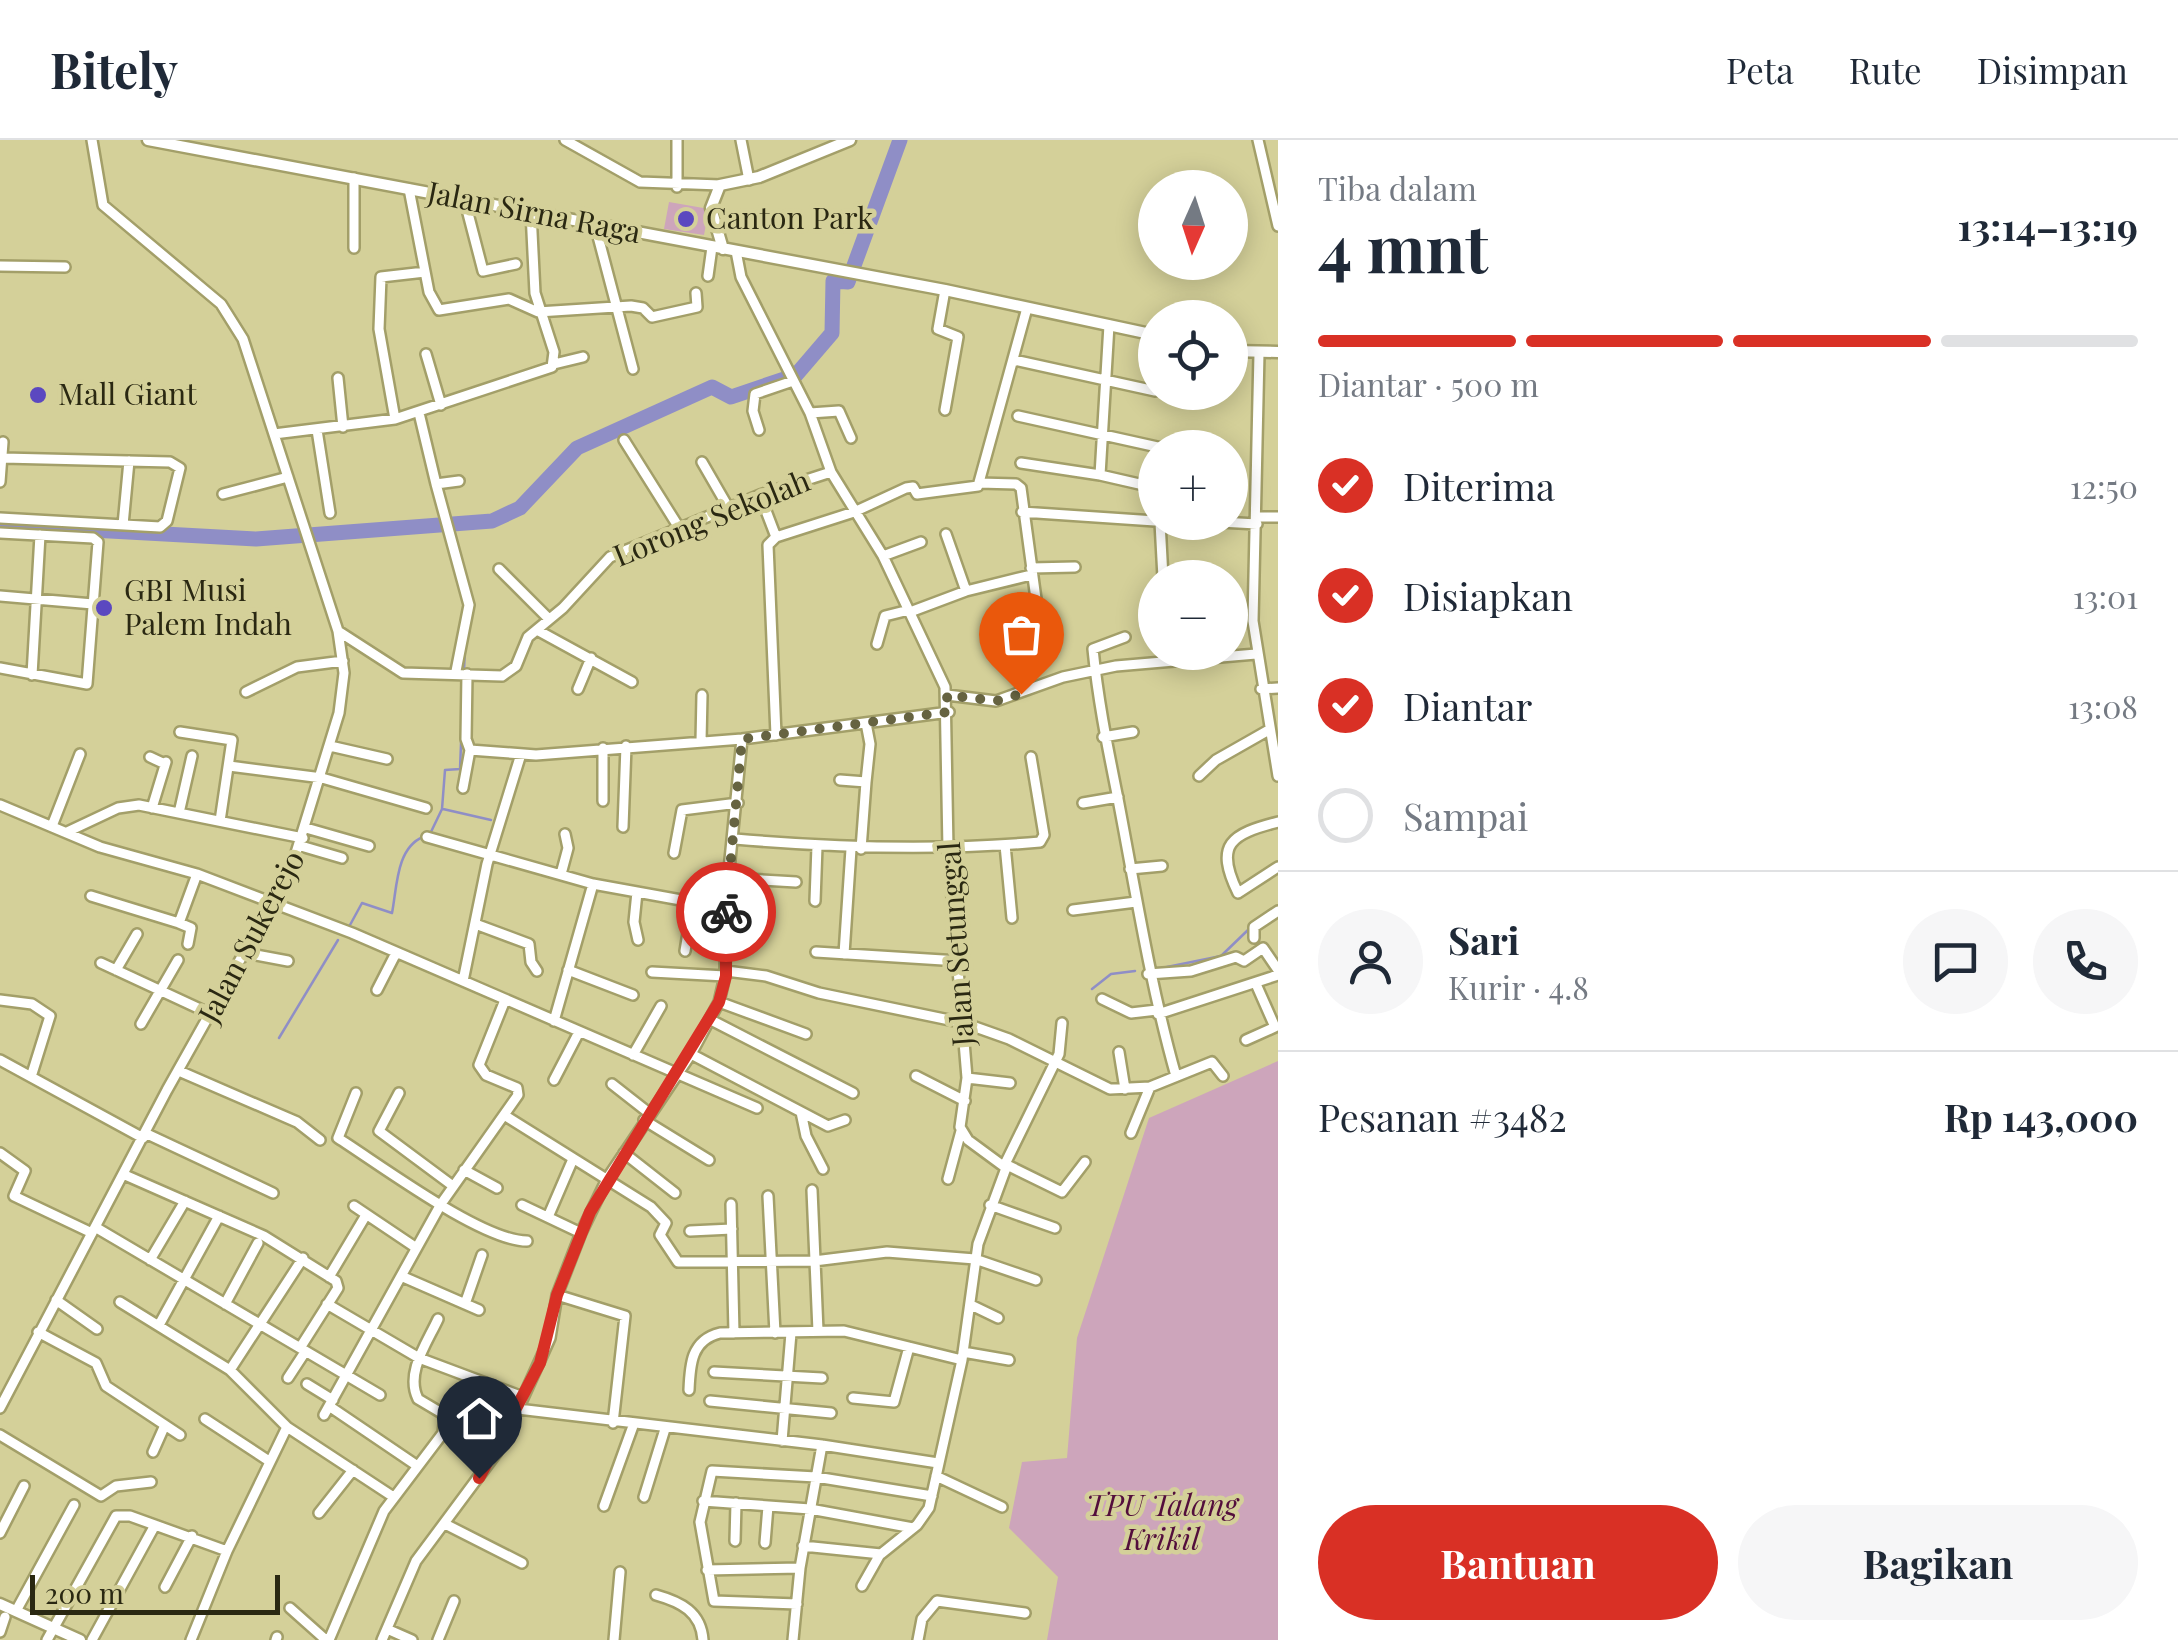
<!DOCTYPE html>
<html lang="id">
<head>
<meta charset="utf-8">
<style>
	:root { --surface:#fff; --page:#f6f6f7; --text:#1f2937; --muted:#747a83; --line:#e0e1e3; --accent:#d93025 }
	body { margin:0; font-family:"Playfair Display",serif; background:var(--page); color:var(--text); height:100vh; display:flex; flex-direction:column; font-size:38px; white-space:nowrap }
	* { box-sizing:border-box; margin:0 }
	p { font-size:32px; color:var(--muted) }
	.icon { flex:none; width:55px; height:55px; fill:none; stroke:currentColor; stroke-width:2; stroke-linecap:round; stroke-linejoin:round }
	.map { position:relative; flex:1; overflow:hidden }
	.side { display:flex; flex-direction:column; background:var(--surface); width:900px }
	.side>* { flex:none }
	.needle { width:65px; rotate:183deg }
	.controls { position:absolute; left:1138px; top:30px; display:grid; gap:20px }
	.controls a { display:grid; place-items:center; width:110px; height:110px; border-radius:50%; background:var(--surface); box-shadow:0 5px 25px #0003; font-size:50px }
	.scale { position:absolute; left:30px; bottom:25px; width:250px; box-sizing:border-box; padding-left:10px; border:5px solid #2a2812; border-top:0; font-size:28px; line-height:35px; white-space:nowrap; color:#2a2812; -webkit-text-stroke:8px #d4d099; paint-order:stroke }
	.pin { position:absolute; display:grid; place-items:center; width:85px; height:85px; color:#fff; margin:-102px -42px; border-radius:50% 50% 50% 0; rotate:-45deg; box-shadow:0 0 10px #0007 }
	.pin .icon { rotate:45deg }
	.courier { position:absolute; display:grid; place-items:center; width:100px; height:100px; margin:-50px; border:8px solid #d93025; border-radius:50%; background:#fff; color:#222; box-shadow:0 2px 12px #0007 }
	.overview em { font-style:normal; font-weight:700 }
	.overview div { display:flex; flex-direction:column-reverse }
	.overview { display:flex; align-items:center; justify-content:space-between; height:170px; padding:0 40px }
	h1 { font-size:65px; font-weight:700; line-height:75px }
	.bar { display:grid; grid-template-columns:repeat(4,1fr); gap:15px 10px; align-content:center; height:120px; padding:0 40px }
	.bar i { height:12px; border-radius:8px; background:var(--line) }
	.bar .on { background:var(--accent) }
	.bar p { grid-column:span 4 }
	.line { display:flex; align-items:center; gap:25px; padding:0 40px; border-top:2px solid var(--line) }
	.line div { flex:1 }
	.round { display:grid; place-items:center; flex:none; width:105px; height:105px; border-radius:52px; background:var(--page) }
	ol { padding:0 40px; list-style:none }
	li { display:flex; align-items:center; gap:30px; height:110px }
	li p { margin-inline-start:auto }
	li .icon { padding:10px; border-radius:50%; background:var(--accent); color:#fff; stroke-width:4 }
	li:last-child { color:var(--muted) }
	li i { width:55px; height:55px; border:5px solid var(--line); border-radius:50% }
	.action { display:flex; gap:20px; margin-top:auto; padding:20px 40px }
	.action a { flex:1; height:115px; border-radius:60px; background:var(--accent); color:#fff; font-size:40px; font-weight:700; line-height:115px; text-align:center }
	.action a+a { background:var(--page); color:var(--text) }
	header { display:flex; align-items:center; gap:60px; box-sizing:border-box; height:140px; padding:0 50px; background:var(--surface); border-bottom:2px solid var(--line) }
	header strong { font-size:48px }
	nav { display:flex; gap:55px; margin-inline-start:auto; font-size:35px }
	main { display:flex; flex:1; min-height:0 }
	.map>svg:first-child { display:block }
</style>
</head>
<body>
<header>
<strong>Bitely</strong>
<nav><a>Peta</a><a>Rute</a><a>Disimpan</a></nav>
</header>
<main>
<div class="map">
<svg width="1278" height="1500" viewBox="0 0 1278 1500">
	<rect width="100%" height="100%" fill="#d4d099"/>
	<!-- green -->
	<path fill="#cda5bb" d="M669 62 709 69 704 95 664 89Z
		M1278 921V1500H1047L1058 1437 1009 1388 1022 1322 1067 1318 1077 1198 1149 978Z"/>
	<g fill="none" stroke-linecap="round" stroke-linejoin="round">
		<!-- stream -->
		<path stroke="#8f8ec6" stroke-width="2.5" d="M443 669 491 680
			M430 694 442 669 445 630 460 629 465 506
			M350 785 362 763 392 773C397 748 396 708 423 697
			M1162 828 1221 816 1249 789
			M1092 849 1111 834 1135 831
			M279 898 338 800"/>
		<!-- river -->
		<path stroke="#8f8ec6" stroke-width="15" d="M0 385 256 399 492 381 520 368 577 308 712 247 731 257 796 235 832 193 833 141 848 142 900 0"/>
		<defs>
			<path id="minor" d="M565 0 640 42 720 45
				M677 0V47
				M741 0 749 40
				M1258 0 1278 86
				M409 49 429 152 439 170 509 159 538 172 631 166 643 168 652 177 697 167 696 153
				M464 58 483 131 516 124
				M595 85 633 229
				M354 108V38
				M736 111 741 137 810 273 831 332 883 416 945 547 948 709 967 938 960 987 968 1000 1006 1028 978 1104 962 1220 929 1368 917 1385 881 1414 803 1406
				M0 126 65 127
				M708 136 712 107
				M945 150 938 189 958 197 945 270
				M1259 213 1253 481 1278 636
				M426 214 441 265
				M1014 220 1155 251
				M554 224 583 217
				M338 238 343 287
				M419 273 436 344 459 341
				M810 273 839 271 851 298
				M1018 276 1162 308
				M395 279 379 189 381 137 425 132
				M317 290 330 373
				M759 290 753 271 755 254 793 241
				M274 294 395 279 552 227 554 212 535 153 531 72
				M624 300 678 386
				M702 322 728 367
				M1021 323 1100 335 1109 185
				M1100 335 1148 346
				M0 342 3 302
				M979 343 1016 344 1021 348 1039 481
				M436 344 469 465 456 531
				M223 354 288 337
				M760 355 776 397
				M1022 372 1155 381
				M1258 377H1278
				M0 378 160 387 167 381 180 328 170 322 3 318
				M1160 382 1163 438
				M1220 382 1257 384
				M123 385 129 321
				M0 393 93 398 98 402 87 544 0 528
				M946 394 966 451
				M883 416 921 402
				M1031 428 1075 427
				M499 429 549 479
				M0 456 93 464
				M910 472 966 451 1031 435
				M537 490 632 542
				M338 491 403 533 502 536 516 526 528 497 563 468 610 417 760 355 831 332
				M1125 497 1093 509C1098 561 1108 609 1118 659 1136 753 1150 844 1176 936
				M877 504 885 476 909 470
				M467 534 466 599 470 610 536 615 742 599 949 572
				M32 535 40 395
				M578 549 591 518
				M1261 549 1278 548
				M246 552 297 527 343 521
				M947 555 996 561 1063 537 1116 526 1256 514
				M180 592 232 600 220 681
				M776 595 768 405 776 397 854 372 906 348 913 347 917 354 978 346 1027 168
				M1103 597 1133 592
				M701 601 702 555
				M330 606 387 619
				M603 608V661
				M150 617 165 624
				M229 626 322 638 426 668
				M1199 636 1216 620 1267 591
				M840 640 866 642 870 604 866 583
				M463 648 470 610
				M1083 663 1118 657
				M0 665 100 707 197 734 352 793 757 968
				M152 668 166 622
				M179 673 192 616
				M1278 682C1231 694 1214 704 1238 753L1278 727
				M52 686 80 614
				M623 687 626 606
				M306 688 369 706
				M67 692 118 668 139 665 303 698
				M427 697 593 744 725 768
				M735 699C838 708 937 711 1040 702L1044 695 1031 617
				M1005 705 1012 778
				M301 706 342 718
				M861 709 866 642
				M674 713 682 670 738 663
				M1130 729 1162 726
				M561 734 568 708 565 694
				M729 738 796 742
				M637 752 634 782 638 800
				M91 756 179 783
				M815 761 817 706
				M1073 770 1136 762
				M478 785 529 804 531 822 537 831
				M1254 798V787L1278 771
				M188 804 191 788 179 783 197 734
				M685 811 693 763
				M816 812 959 821
				M245 813 288 821
				M844 814 851 709
				M101 823 211 874
				M116 830 137 794
				M568 830 633 855
				M726 831 766 836 819 853 964 883 1009 899 1110 949 1150 947 1212 922 1223 936
				M652 832 725 836
				M1148 834 1191 831 1236 817 1244 821 1263 808 1278 830
				M463 841 487 724 521 614
				M377 850 396 813
				M1102 859 1131 873 1157 870
				M0 860 32 864 50 876 31 937
				M719 862 806 894
				M1158 874 1278 835
				M711 880 853 953
				M554 881 593 744
				M1062 883 1059 914 1005 1024 1062 1052 1085 1022
				M141 884 178 820
				M1246 900 1275 887 1256 844
				M1119 912 1125 949
				M691 914 828 986 845 980
				M633 915 661 866
				M0 920 143 998
				M179 931 297 982 320 1000
				M916 936 965 961
				M967 938 1010 943
				M554 940 579 892
				M612 944 649 973
				M356 953 338 998C379 1024 482 1101 527 1101
				M399 953 379 991 453 1046
				M801 972 806 996 823 1029
				M504 975 651 1067 666 1083 660 1095 678 1122 814 1121 887 1112 975 1119 1036 1140
				M644 980 709 1020
				M145 993 273 1053
				M1131 993 1150 947
				M0 1013 25 1031 14 1056 92 1093
				M624 1013 675 1053
				M464 1030 497 1048
				M125 1035 264 1096 336 1141 338 1148 300 1208
				M948 1039 961 991
				M812 1050 818 1191
				M768 1056 775 1193
				M731 1064 734 1193
				M522 1065 581 1093
				M990 1065 1055 1088
				M354 1066 415 1107
				M548 1077 573 1019
				M95 1087 380 1255
				M690 1091 732 1089
				M150 1120 185 1061
				M401 1136 479 1170
				M329 1137 366 1075
				M557 1155 625 1176 613 1283
				M56 1160 97 1189
				M120 1162 230 1230 287 1287 392 1356
				M225 1164 258 1103
				M327 1164 419 1218 523 1257
				M465 1164 482 1115
				M971 1165 998 1178
				M159 1185 219 1076
				M38 1192 96 1223 106 1246 180 1295
				M963 1212 1009 1220
				M230 1230 303 1118
				M714 1232 822 1238
				M288 1238 305 1212
				M307 1244 333 1260
				M689 1250C690 1225 691 1200 720 1193L844 1191 962 1220
				M853 1258 894 1262 909 1207
				M710 1261 831 1273
				M329 1266 416 1325
				M0 1268 167 950 291 729 339 573 344 533 338 491 243 199 221 164 103 65 92 0
				M518 1269 822 1305 938 1323
				M324 1275 441 1064 518 955 517 948 486 935 479 925 505 860
				M205 1279 269 1321
				M443 1293 497 1312
				M0 1295 101 1356 116 1346 151 1342
				M782 1301 791 1193
				M153 1312 165 1285
				M936 1336 1002 1367
				M644 1357 665 1289
				M703 1361 810 1369 913 1388
				M604 1366 633 1286
				M319 1373 353 1330
				M445 1384 522 1423
				M0 1393 24 1346
				M735 1401 736 1363
				M765 1403 768 1366
				M707 1430 800 1428
				M862 1446 879 1416
				M165 1447 192 1396
				M656 1455C681 1462 701 1472 703 1500
				M797 1464 714 1461 700 1382 712 1331 816 1337 932 1356
				M290 1468 326 1500
				M16 1471 74 1365
				M387 1489 412 1500
				M0 1492 5 1477
				M47 1500 116 1376H130L227 1411
				M92 1500 155 1385
				M191 1500 227 1411 287 1287
				M276 1500 277 1497
				M329 1500 384 1371 443 1293 445 1275 418 1259C405 1233 427 1203 438 1179
				M382 1500 416 1421 497 1312 518 1269 550 1198 557 1155 581 1093 607 1039 691 914 719 862 725 836 726 760 742 599
				M438 1500 454 1461
				M614 1500 620 1432
				M793 1500 800 1428 822 1305
				M918 1500 922 1479 937 1461 1025 1473"/>
			<path id="tertiary" d="M148 0 945 150 1155 195
				M723 109 711 68 720 45 759 37 850 0
				M1230 211 1278 212
				M0 1464 80 1500"/>
		</defs>
		<!-- minor casing -->
		<use href="#minor" stroke="#a39f69" stroke-width="14"/>
		<!-- tertiary casing -->
		<use href="#tertiary" stroke="#a39f69" stroke-width="15"/>
		<!-- minor -->
		<use href="#minor" stroke="#fff" stroke-width="9"/>
		<!-- tertiary -->
		<use href="#tertiary" stroke="#fff" stroke-width="10"/>
	</g>
	<g fill="none" stroke-linecap="round" stroke-linejoin="round">
		<!-- done -->
		<path stroke="#666341" stroke-width="10" stroke-dasharray="0 18" d="M726 772 742 599 948 572 947 555 996 561 1021 554"/>
		<!-- route -->
		<path stroke="#d93025" stroke-width="12" d="M479 1338 540 1223 557 1155 590 1072 719 862 726 836V772"/>
	</g>
	<!-- markers -->
	<g fill="#5b48c0" stroke="#d4d099" stroke-width="4">
		<circle cx="686" cy="79" r="10"/>
		<circle cx="38" cy="255" r="10"/>
		<circle cx="104" cy="468" r="10"/>
	</g>
	<g text-anchor="middle" stroke-width="9" stroke-linejoin="round" paint-order="stroke">
		<!-- street labels -->
		<g font-size="30" fill="#2a2812" stroke="#d4d099">
			<text transform="translate(534 73) rotate(11)" y="10">Jalan Sirna Raga</text>
			<text transform="translate(712 379) rotate(-22)" y="10">Lorong Sekolah</text>
			<text transform="translate(252 797) rotate(-62)" y="10">Jalan Sukerejo</text>
			<text transform="translate(957 804) rotate(-94)" y="10">Jalan Setunggal</text>
		</g>
		<!-- poi labels -->
		<g font-size="30" fill="#2a2812" stroke="#d4d099" text-anchor="start">
			<text x="706" y="89">Canton Park</text>
			<text x="58" y="265">Mall Giant</text>
			<text x="124" y="461">GBI Musi<tspan x="124" dy="34">Palem Indah</tspan></text>
		</g>
		<!-- park labels -->
		<g font-size="30" font-style="italic" fill="#530e3c" stroke="#d4d099">
			<text x="1162" y="1376">TPU Talang<tspan x="1162" dy="34">Krikil</tspan></text>
		</g>
	</g>
</svg>
<div class="controls">
<a><svg class="needle" viewBox="-14 -14 28 28"><path d="M0-13l5 13h-10z" fill="#e53935"/><path d="M0 13l5-13h-10z" fill="#747a83"/></svg></a>
<a><svg class="icon" aria-label="locate" viewBox="0 0 24 24"><circle cx="12" cy="12" r="6"/><path d="M12 2v4M12 18v4M2 12h4M18 12h4"/></svg></a>
<a>+</a>
<a>−</a>
</div>
<div class="scale">200 m</div>
<div class="pin" style="left:1021px;top:554px;background:#ea580c"><svg class="icon" aria-label="bag" viewBox="0 0 24 24"><path d="M5 8h14l-1 12H6zM9 8a3 3 0 0 1 6 0"/></svg></div>
<div class="pin" style="left:479px;top:1338px;background:#1f2937"><svg class="icon" aria-label="home" viewBox="0 0 24 24"><path d="M3 11l9-7 9 7M6 9v11h12V9"/></svg></div>
<div class="courier" style="left:726px;top:772px"><svg class="icon" aria-label="bike" viewBox="0 0 24 24"><circle cx="6" cy="16" r="4"/><circle cx="18" cy="16" r="4"/><path d="M6 16l4-8h5l3 8M10 8l3 8H6M13 5h3"/></svg></div>
</div>
<section class="side">
<div class="overview"><div><h1>4 mnt</h1><p>Tiba dalam</p></div><em>13:14–13:19</em></div>
<div class="bar"><i class="on"></i><i class="on"></i><i class="on"></i><i></i><p>Diantar · 500 m</p></div>
<ol>
<li><svg class="icon" aria-label="check" viewBox="0 0 24 24"><path d="M5 12l5 5 9-10"/></svg>Diterima<p>12:50</p></li>
<li><svg class="icon" aria-label="check" viewBox="0 0 24 24"><path d="M5 12l5 5 9-10"/></svg>Disiapkan<p>13:01</p></li>
<li><svg class="icon" aria-label="check" viewBox="0 0 24 24"><path d="M5 12l5 5 9-10"/></svg>Diantar<p>13:08</p></li>
<li><i></i>Sampai</li>
</ol>
<div class="line" style="height:180px"><a class="round"><svg class="icon" aria-label="person" viewBox="0 0 24 24"><circle cx="12" cy="8" r="4"/><path d="M4 21q1-7 8-7t8 7"/></svg></a><div><b>Sari</b><p>Kurir · 4.8</p></div><a class="round"><svg class="icon" aria-label="chat" viewBox="0 0 24 24"><path d="M4 5h16v11H9l-5 4z"/></svg></a><a class="round"><svg class="icon" aria-label="phone" viewBox="0 0 24 24"><path d="M5 4h4l2 5-3 2q2 4 5 5l2-3 5 2v4C11 20 4 13 5 4z"/></svg></a></div>
<div class="line" style="height:130px"><div>Pesanan #3482</div><b>Rp 143,000</b></div>
<div class="action"><a>Bantuan</a><a>Bagikan</a></div>
</section>
</main>
</body>
</html>
